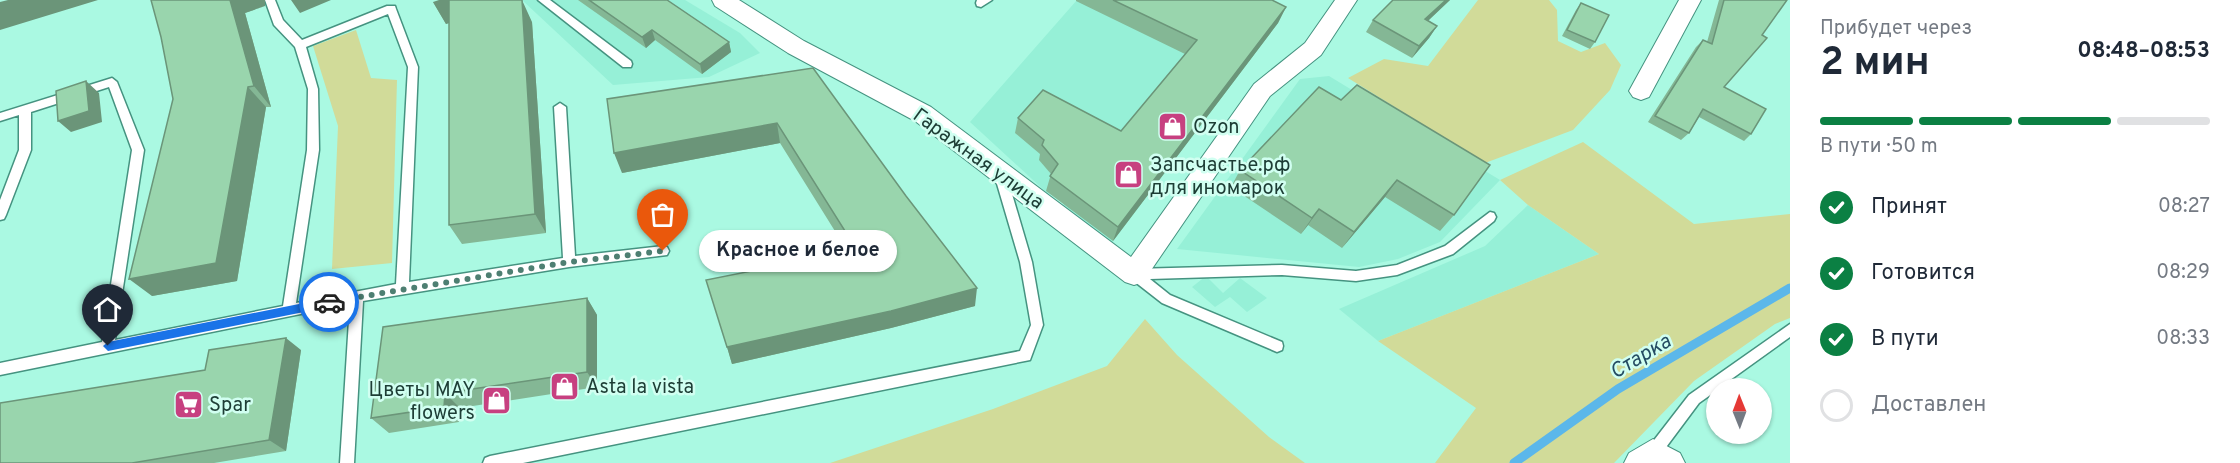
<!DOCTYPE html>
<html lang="ru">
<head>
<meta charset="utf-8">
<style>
	:root { --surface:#fff; --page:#f6f6f7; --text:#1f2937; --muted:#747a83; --line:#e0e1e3; --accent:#0b8043 }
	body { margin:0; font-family:Overpass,sans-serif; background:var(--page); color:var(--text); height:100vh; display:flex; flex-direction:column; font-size:22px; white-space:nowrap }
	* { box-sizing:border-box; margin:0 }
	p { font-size:20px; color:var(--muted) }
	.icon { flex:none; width:33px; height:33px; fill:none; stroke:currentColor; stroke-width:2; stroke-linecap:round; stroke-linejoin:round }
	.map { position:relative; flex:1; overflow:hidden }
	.side { display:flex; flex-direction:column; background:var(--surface); width:450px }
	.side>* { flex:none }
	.needle { width:39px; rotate:359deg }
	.buttons { position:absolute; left:1706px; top:378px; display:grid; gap:12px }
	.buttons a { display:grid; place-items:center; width:66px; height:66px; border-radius:50%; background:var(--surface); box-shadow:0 2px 4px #0004; font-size:30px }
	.pin { position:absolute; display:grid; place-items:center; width:51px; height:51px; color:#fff; margin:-62px -26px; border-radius:50% 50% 50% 0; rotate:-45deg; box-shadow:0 0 6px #0007 }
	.pin .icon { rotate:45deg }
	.courier { position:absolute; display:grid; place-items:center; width:60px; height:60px; margin:-30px; border:4px solid #1a73e8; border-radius:50%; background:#fff; color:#222; box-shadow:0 2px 8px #0007 }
	.bubble { position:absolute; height:42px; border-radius:21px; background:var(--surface); box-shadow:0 2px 4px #0004; font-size:20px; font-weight:700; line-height:42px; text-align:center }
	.overview em { font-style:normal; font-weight:700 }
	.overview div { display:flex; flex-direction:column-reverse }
	.overview { display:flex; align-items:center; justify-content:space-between; height:102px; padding:0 30px }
	h1 { font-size:39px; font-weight:700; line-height:45px }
	.bar { display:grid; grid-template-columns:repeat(4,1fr); gap:9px 6px; align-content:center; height:72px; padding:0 30px }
	.bar i { height:8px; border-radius:4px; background:var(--line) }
	.bar .current { background:var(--accent) }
	.bar p { grid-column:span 4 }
	ol { padding:0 30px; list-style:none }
	li { display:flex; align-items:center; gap:18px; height:66px }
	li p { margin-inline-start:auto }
	li .icon { padding:6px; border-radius:50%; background:var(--accent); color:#fff; stroke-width:4 }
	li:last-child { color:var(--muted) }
	li i { width:33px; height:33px; border:3px solid var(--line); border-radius:50% }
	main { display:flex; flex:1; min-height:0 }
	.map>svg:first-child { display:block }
</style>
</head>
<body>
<main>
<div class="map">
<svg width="1790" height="463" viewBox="0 0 1790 463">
	<rect width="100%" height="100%" fill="#aaf9e2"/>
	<!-- built -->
	<path fill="#96f0d7" d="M522 0H685L740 33 760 53 709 77 613 85Z
		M1077 0H1230L1278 23 1111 244 1066 219 1063 201 1046 192 970 122Z
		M1329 76 1500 180 1440 242 1398 259 1359 267 1177 249 1300 79Z
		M1528 205 1599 254 1378 341 1339 309 1485 246Z
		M1206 276 1223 293 1240 278 1267 298 1247 312 1230 297 1215 307 1192 287Z"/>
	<!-- green -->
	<path fill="#d1db99" d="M1478 0H1549L1557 10 1558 41 1581 52 1605 43 1621 65 1610 90 1573 130 1485 163 1348 78 1384 59 1428 66Z
		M356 30 371 78 397 80 392 263 332 269 338 126 313 46Z
		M1583 142 1694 224 1790 214V318L1775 324 1694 381 1614 463H1435L1476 408 1378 341 1599 254 1528 205 1500 180Z
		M1145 319 1177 355 1269 437 1305 463H830L993 409 1107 366Z"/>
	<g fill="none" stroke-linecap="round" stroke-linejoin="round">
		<!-- stream -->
		<path stroke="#5bb7ea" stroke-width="9" d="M1514 463 1618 389 1790 288"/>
		<defs>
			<path id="lane" d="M265 0H275L283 20 302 40 387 6H395L396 9 418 67 409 282 563 258 554 107 560 103 566 107 575 256 663 246 667 247 669 251 667 255 569 267 363 301 354 463H340L350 304 0 375V363L102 342 132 150 109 87 31 112V150L6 215 4 219 0 220V200L19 150V115L0 121V113L112 78 117 82 144 150 115 340 283 306 307 150 308 89 295 47 274 25ZM388 14 408 67 396 284 296 303 319 150 318 89 306 47Z
				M538 0H550L631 61 632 64 631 67H623Z
				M977 0H992L981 7 977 6 976 3Z
				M1001 172 1005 174 1007 177 1032 262 1043 325 1030 360 523 463H483L485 458 490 456 1020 351 1031 325 1020 262 995 177 997 174Z
				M1490 212 1494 213 1496 217 1494 221 1453 254 1397 275 1356 281 1282 275 1150 279 1170 295 1282 342 1283 346 1282 350 1277 352 1162 303 1130 278 1128 274 1130 270 1134 269 1282 265 1356 271 1397 265 1445 246Z
				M1790 324V337L1719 388H1716V391L1699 403 1658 458 1653 460 1648 458 1646 453 1648 448 1689 395Z"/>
			<path id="street" d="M712 0H739L804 41 931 107 1131 257 1254 84 1305 43 1335 0H1357L1321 55 1270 96 1143 282 1134 285 1125 282 915 121 788 53 715 6Z
				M1679 0H1701L1649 97 1641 100 1633 97 1629 91Z
				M1653 439 1680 453 1685 463H1624L1629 453Z"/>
		</defs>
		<!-- lane casing -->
		<use href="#lane" stroke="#459380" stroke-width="3"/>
		<!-- street casing -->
		<use href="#street" stroke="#459380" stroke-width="2"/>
		<!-- lane -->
		<use href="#lane" fill="#fff" fill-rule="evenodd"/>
		<!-- street -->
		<use href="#street" fill="#fff" fill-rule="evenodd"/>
	</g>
	<!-- wall -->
	<path fill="#84b795" d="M578 0H667L729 42 731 52 702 74 655 40 646 48Z
		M1076 0H1272L1286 7 1278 23 1113 241 1046 191 1051 174 1039 160 1040 154 1015 133 1018 118 1121 131 1185 54 1076 1Z
		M1393 0H1450L1428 21 1437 26 1429 38 1412 58 1366 32 1373 20Z
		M1719 0H1787L1724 87 1751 134 1744 141 1699 117 1689 133 1681 140 1648 122 1696 47 1703 40 1707 42Z
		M433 2 532 22 546 233 462 244 449 225V23L446 24Z
		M1581 3 1595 42 1590 49 1562 36 1576 10Z
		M265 6 245 13 271 107H266L237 281 152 296 173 99 161 37Z
		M813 68 975 306 891 328 732 364 727 347 848 252 780 143 622 173Z
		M1319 87 1454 215 1440 231 1385 197 1342 248 1308 225 1301 234 1231 187 1240 170Z
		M587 298 597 315V387L460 408 459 422 389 433 371 418Z
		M301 350 286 451 214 463H0L205 370Z"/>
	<!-- shaded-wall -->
	<path fill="#6b9579" d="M8 0H98L0 30V2Z
		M230 0H265V6L245 13 271 107 254 86Z
		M291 0H331L300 13Z
		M439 0H451L461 19 446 24 433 2Z
		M522 0 532 22 546 233 535 214Z
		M1446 0H1450L1417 31 1425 19Z
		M1286 7 1278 23 1113 241 1118 227Z
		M1437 26 1429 38 1412 58 1419 46Z
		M652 30 655 40 646 48 642 37Z
		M729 42 731 52 702 74 700 64Z
		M86 81 99 93 102 122 71 132 58 121Z
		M248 87 266 107 237 281 152 296 129 279Z
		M777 123 780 143 622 173 614 153Z
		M1397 180 1385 197 1342 248 1354 232Z
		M1319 209 1308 225 1301 234 1312 218Z
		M977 288 975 306 891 328 732 364 727 347Z
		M587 298 597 315V387L587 372Z
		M286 338 301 350 286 451 269 440Z
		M445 393 460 408 459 422 444 407Z"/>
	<!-- building -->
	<path fill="#99d5ad" stroke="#6b9579" stroke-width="1.5" d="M151 0H230L254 86 248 87 216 263 129 279 173 99 161 37Z
		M449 0H522L535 214 449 225Z
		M589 0H667L729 42 700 64 652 30 642 37Z
		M1113 0H1272L1286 7 1118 227 1050 176 1058 164 1042 145 1044 140 1018 118 1043 90 1121 131 1197 40Z
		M1393 0H1446L1425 19 1437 26 1419 46 1373 20Z
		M1724 0H1787L1762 35 1767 38 1724 87 1766 109 1751 134 1703 109 1689 133 1655 116 1703 40 1712 44Z
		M1581 3 1609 15 1595 42 1567 30Z
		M813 68 906 196 977 288 891 311 727 347 706 280 857 250 777 123 614 153 607 99Z
		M86 81 89 111 58 121 56 91Z
		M1357 85 1490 165 1454 215 1397 180 1354 232 1319 209 1312 218 1240 170 1319 87 1341 100Z
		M587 298V372L445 393 444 407 371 418 383 327Z
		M286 338 269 440 132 463H0V403L205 370 209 350Z"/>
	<!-- route -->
	<path fill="#1a73e8" d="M329 298 334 302 329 307 108 351 103 346 108 342Z"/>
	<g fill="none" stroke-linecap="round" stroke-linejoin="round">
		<!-- done -->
		<path stroke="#4e7f72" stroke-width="6" stroke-dasharray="0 10.8" d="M329 302 569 262 663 251"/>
	</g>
	<!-- icons -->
	<defs>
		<symbol id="shop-square" viewBox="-11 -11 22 22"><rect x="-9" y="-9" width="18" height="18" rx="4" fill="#c74080" stroke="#d1fff1"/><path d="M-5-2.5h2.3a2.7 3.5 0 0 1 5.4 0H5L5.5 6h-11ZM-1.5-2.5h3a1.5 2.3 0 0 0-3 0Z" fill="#fff"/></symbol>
		<symbol id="supermarket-square" viewBox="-11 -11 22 22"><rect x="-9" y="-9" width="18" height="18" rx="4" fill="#c74080" stroke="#d1fff1"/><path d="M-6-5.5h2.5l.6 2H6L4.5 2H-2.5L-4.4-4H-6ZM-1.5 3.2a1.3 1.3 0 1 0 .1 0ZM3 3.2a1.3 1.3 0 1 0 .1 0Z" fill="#fff"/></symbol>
	</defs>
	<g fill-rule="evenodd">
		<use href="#shop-square" x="1156" y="110" width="33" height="33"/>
		<use href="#shop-square" x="1112" y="158" width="33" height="33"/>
		<use href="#shop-square" x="548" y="370" width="33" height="33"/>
		<use href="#shop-square" x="480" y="384" width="33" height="33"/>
		<use href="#supermarket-square" x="172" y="388" width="33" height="33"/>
	</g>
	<g text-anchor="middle" stroke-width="5" stroke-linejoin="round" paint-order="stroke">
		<!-- poi labels -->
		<g font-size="20" fill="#1d3d35" stroke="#d1fff1" text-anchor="start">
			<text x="1193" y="133">Ozon</text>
			<text x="1150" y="171">Запсчастье.рф<tspan x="1150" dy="23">для иномарок</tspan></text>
			<text x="586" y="393">Asta la vista</text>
			<text x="475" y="396" text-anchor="end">Цветы MAY<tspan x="475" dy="23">flowers</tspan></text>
			<text x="209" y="411">Spar</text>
		</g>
		<!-- street labels -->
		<g font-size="20" fill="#1d3d35" stroke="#d1fff1">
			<text transform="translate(979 158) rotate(36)" y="7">Гаражная улица</text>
		</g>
		<!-- water labels -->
		<g font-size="21" font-style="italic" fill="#254c62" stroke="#d1fff1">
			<text transform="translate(1640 356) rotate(-31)" y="7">Старка</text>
		</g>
	</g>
</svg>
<div class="buttons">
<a><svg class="needle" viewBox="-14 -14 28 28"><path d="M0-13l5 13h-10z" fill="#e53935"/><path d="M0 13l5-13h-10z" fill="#747a83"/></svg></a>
</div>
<div class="pin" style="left:663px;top:251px;background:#ea580c"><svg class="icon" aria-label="bag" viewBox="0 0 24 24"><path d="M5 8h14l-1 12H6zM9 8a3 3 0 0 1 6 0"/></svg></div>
<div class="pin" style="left:108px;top:346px;background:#1f2937"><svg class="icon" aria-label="home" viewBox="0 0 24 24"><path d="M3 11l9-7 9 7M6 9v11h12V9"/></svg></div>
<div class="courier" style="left:329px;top:302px"><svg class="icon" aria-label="car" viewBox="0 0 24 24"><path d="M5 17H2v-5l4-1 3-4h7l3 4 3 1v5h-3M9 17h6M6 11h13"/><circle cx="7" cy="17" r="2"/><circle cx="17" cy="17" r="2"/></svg></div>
<div class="bubble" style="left:699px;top:230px;width:198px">Красное и белое</div>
</div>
<section class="side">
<div class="overview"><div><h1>2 мин</h1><p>Прибудет через</p></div><em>08:48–08:53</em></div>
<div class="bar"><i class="current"></i><i class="current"></i><i class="current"></i><i></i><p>В пути · 50 m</p></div>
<ol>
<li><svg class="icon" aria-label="check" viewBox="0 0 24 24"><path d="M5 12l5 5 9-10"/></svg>Принят<p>08:27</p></li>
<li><svg class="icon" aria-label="check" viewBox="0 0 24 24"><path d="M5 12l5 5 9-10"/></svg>Готовится<p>08:29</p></li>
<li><svg class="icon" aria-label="check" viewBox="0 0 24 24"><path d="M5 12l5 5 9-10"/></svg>В пути<p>08:33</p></li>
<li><i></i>Доставлен</li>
</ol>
</section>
</main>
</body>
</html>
